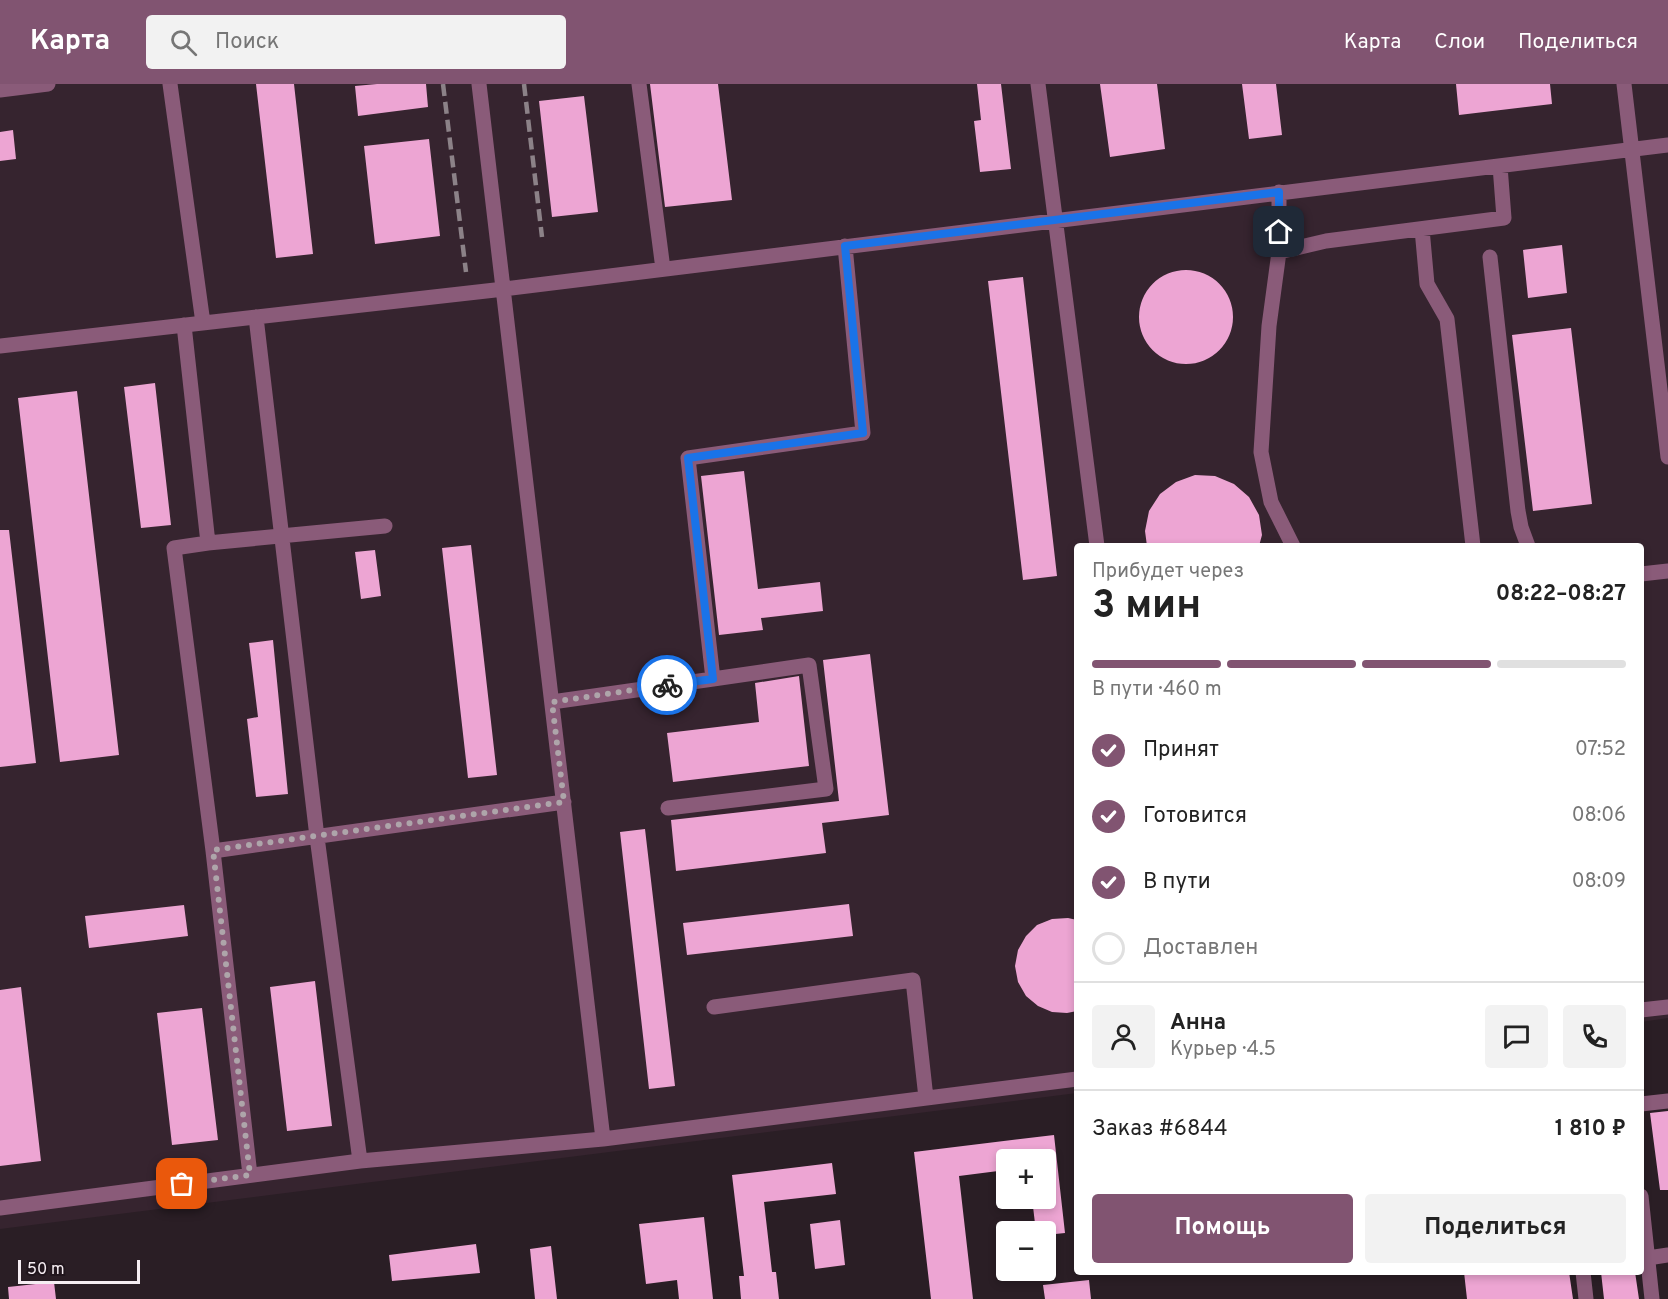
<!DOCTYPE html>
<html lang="ru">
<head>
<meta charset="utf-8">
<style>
	:root { --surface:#fff; --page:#f2f2f2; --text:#222; --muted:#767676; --line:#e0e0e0; --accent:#815471 }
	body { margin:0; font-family:Overpass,sans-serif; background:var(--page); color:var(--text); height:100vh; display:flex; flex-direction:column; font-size:22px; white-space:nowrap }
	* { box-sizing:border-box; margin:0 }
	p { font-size:20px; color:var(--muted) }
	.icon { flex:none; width:33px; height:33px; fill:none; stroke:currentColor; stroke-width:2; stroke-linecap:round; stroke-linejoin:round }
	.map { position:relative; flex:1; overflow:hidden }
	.sheet { position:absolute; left:1074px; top:459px; width:570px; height:732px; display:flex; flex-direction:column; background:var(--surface); border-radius:6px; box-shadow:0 3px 9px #0003 }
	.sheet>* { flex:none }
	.tools { position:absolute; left:996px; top:1065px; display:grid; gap:12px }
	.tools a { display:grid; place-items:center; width:60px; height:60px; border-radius:6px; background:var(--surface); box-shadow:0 3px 9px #0003; font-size:30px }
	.scale { position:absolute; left:18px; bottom:15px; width:122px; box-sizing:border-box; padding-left:6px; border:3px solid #f5edf2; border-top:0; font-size:16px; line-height:21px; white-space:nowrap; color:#f5edf2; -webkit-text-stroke:4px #20151c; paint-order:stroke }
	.pin { position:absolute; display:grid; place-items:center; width:51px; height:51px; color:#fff; margin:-26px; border-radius:12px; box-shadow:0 3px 9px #0006 }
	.courier { position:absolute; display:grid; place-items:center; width:60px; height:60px; margin:-30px; border:4px solid #1a73e8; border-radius:50%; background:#fff; color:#222; box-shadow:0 2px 8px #0007 }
	.overview em { font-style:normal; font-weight:700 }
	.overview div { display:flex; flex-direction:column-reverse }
	.overview { display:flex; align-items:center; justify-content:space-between; height:102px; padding:0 18px }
	h1 { font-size:39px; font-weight:700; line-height:45px }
	.bar { display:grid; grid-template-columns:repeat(4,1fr); gap:9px 6px; align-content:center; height:72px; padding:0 18px }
	.bar i { height:8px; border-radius:4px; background:var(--line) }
	.bar .selected { background:var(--accent) }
	.bar p { grid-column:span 4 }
	.line { display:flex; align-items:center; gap:15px; padding:0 18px; border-top:2px solid var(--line) }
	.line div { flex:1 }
	.round { display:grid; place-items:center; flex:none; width:63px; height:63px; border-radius:6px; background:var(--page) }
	ol { padding:0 18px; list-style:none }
	li { display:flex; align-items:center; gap:18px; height:66px }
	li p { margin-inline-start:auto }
	li .icon { padding:6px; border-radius:50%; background:var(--accent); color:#fff; stroke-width:4 }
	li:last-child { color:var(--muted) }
	li i { width:33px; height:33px; border:3px solid var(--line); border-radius:50% }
	.primary-button { display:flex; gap:12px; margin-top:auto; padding:12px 18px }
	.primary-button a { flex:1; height:69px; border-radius:6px; background:var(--accent); color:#fff; font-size:24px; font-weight:700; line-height:69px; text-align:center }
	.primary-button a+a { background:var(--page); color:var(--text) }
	header { display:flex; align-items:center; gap:36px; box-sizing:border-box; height:84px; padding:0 30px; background:var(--accent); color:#fff }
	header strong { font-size:28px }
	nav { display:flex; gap:33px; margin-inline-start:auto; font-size:21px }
	.search { width:420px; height:54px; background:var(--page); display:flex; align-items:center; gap:15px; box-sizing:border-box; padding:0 21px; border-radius:6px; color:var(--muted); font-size:22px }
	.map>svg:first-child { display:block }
</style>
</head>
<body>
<header>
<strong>Карта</strong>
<div class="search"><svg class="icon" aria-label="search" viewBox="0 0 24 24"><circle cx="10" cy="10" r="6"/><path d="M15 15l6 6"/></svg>Поиск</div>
<nav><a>Карта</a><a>Слои</a><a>Поделиться</a></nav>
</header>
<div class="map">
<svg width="1668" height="1215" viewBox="0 0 1668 1215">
	<rect width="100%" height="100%" fill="#2a1e25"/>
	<!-- built -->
	<path fill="#36242f" d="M0 0H1668V934L1641 938V462H1077V1009L0 1145Z"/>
	<!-- building -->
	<path fill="#eda5d3" d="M256 0H294L313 170 276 174Z
		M377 0H426L428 23 358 32 355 2Z
		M650 0H718L732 116 665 123Z
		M977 0H1001L1011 85 980 88 974 37 981 36Z
		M1100 0H1157L1165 65 1110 73Z
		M1242 0H1276L1282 51 1249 55Z
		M1456 0H1550L1552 20 1459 31Z
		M584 12 598 128 552 133 539 17Z
		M13 46 16 75 0 77V48Z
		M429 55 440 152 375 160 364 62Z
		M1562 161 1567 209 1528 214 1523 166Z
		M1139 233a47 47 0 1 1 94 0a47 47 0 1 1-94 0Z
		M1023 193 1057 492 1023 496 988 197Z
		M1571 244 1592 420 1533 427 1512 251Z
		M155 299 171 441 141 444 124 303Z
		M77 307 119 671 60 678 18 314Z
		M744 387 758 505 820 498 823 527 761 534 763 546 719 551 701 392Z
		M1195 391 1215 392 1234 400 1249 413 1259 431 1262 451 1259 462H1147L1145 447 1149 427 1160 410 1176 398Z
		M0 446H9L36 679 0 683Z
		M471 461 497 691 468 694 442 464Z
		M375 466 381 512 361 515 355 468Z
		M273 556 288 710 256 713 247 635 258 633 249 559Z
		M870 570 889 731 822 739 826 769 676 787 671 736 839 717 823 576Z
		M799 592 809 682 673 698 667 649 759 638 755 599Z
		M645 745 675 1002 649 1005 620 748Z
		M849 820 853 852 687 871 683 839Z
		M184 821 188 852 89 864 85 832Z
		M1068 834 1077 836V927L1067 929 1052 928 1038 922 1026 912 1018 898 1015 882 1018 866 1026 852 1037 841 1052 835Z
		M315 897 332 1042 287 1047 270 903Z
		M21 903 41 1077 0 1082V906Z
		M202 924 218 1056 172 1061 157 929Z
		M1668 1027V1106H1660L1650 1029Z
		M1054 1051 1065 1149 1046 1151V1148H1036L1032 1114H1046V1076H1006V1086L959 1092 973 1215H931L914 1068Z
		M832 1079 836 1110 764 1118 772 1188H776L779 1215H741L739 1192H744L732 1091Z
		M704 1133 713 1215H679L677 1196 646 1200 639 1140Z
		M840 1136 845 1181 815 1185 810 1140Z
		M476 1160 480 1189 392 1197 389 1171Z
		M551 1162 557 1215H535L530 1165Z
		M1464 1188H1569L1573 1215H1467Z
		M1601 1188H1635L1639 1215H1604Z
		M1089 1196 1091 1215H1045L1043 1201Z
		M54 1198 56 1215H9L8 1203Z"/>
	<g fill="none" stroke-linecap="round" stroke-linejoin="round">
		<!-- minor -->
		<path stroke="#8a5b79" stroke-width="15" d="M170 0 203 239
			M479 0 603 1055
			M639 0 663 185
			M1038 0 1097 462
			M1624 0 1668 373
			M0 6 48 0
			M1279 108V168L1269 242 1261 368 1271 418 1293 462
			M1422 145 1427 200 1447 235 1473 462
			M1279 168 1326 157 1504 134 1500 82
			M1490 173 1518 427 1521 443 1528 462
			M256 233 317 753 360 1077
			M184 241 208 459
			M0 262 504 205 1668 61
			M1641 490 1668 487
			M552 618 713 595 688 374 863 349 845 162
			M668 724 826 705 809 581 713 595
			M213 767 564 718
			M714 923 913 896 926 1014
			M1641 926 1668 923
			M1641 1020 1668 1017
			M250 1091 213 767 174 464 208 459 385 442
			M1641 1112 1652 1215
			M0 1124 360 1077 603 1055 1077 995
			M1648 1174 1668 1171
			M1583 1188 1586 1215"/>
		<!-- rail -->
		<path stroke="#8c8288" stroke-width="4.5" stroke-dasharray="12 6" stroke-linecap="butt" d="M443 0 466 188
			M524 0 542 153"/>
	</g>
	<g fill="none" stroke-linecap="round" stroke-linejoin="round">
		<!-- done -->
		<path stroke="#aea5aa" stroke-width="6" stroke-dasharray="0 10.8" d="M182 1100 250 1091 213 766 564 718 552 618 667 601"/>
		<!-- route -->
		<path stroke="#1a73e8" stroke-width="8" d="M667 601 713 595 688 374 863 349 845 162 1279 108V148"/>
	</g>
</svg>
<div class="tools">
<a>+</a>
<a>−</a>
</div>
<div class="scale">50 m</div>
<div class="pin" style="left:182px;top:1100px;background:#ea580c"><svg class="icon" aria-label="bag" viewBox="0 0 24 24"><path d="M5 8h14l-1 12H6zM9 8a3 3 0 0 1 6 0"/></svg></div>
<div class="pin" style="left:1279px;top:148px;background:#1f2937"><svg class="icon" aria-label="home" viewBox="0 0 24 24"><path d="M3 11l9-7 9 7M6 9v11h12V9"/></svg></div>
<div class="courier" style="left:667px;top:601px"><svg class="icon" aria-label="bike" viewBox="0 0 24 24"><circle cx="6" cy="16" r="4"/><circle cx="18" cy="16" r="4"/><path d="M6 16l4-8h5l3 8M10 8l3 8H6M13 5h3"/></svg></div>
<section class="sheet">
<div class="overview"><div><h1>3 мин</h1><p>Прибудет через</p></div><em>08:22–08:27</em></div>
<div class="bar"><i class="selected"></i><i class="selected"></i><i class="selected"></i><i></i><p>В пути · 460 m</p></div>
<ol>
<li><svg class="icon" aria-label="check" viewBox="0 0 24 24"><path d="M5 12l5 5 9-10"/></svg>Принят<p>07:52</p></li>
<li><svg class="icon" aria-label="check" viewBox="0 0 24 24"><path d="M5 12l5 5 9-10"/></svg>Готовится<p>08:06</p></li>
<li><svg class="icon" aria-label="check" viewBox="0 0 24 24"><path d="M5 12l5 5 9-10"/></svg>В пути<p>08:09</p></li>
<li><i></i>Доставлен</li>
</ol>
<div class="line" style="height:108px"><a class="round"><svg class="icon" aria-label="person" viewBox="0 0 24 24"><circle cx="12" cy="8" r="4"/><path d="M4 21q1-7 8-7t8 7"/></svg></a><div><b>Анна</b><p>Курьер · 4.5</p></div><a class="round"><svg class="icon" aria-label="chat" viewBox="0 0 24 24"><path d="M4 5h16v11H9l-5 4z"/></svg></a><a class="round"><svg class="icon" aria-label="phone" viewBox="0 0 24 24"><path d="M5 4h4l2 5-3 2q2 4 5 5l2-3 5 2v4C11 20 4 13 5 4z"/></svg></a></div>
<div class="line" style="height:78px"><div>Заказ #6844</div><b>1 810 ₽</b></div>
<div class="primary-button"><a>Помощь</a><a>Поделиться</a></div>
</section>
</div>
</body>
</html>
